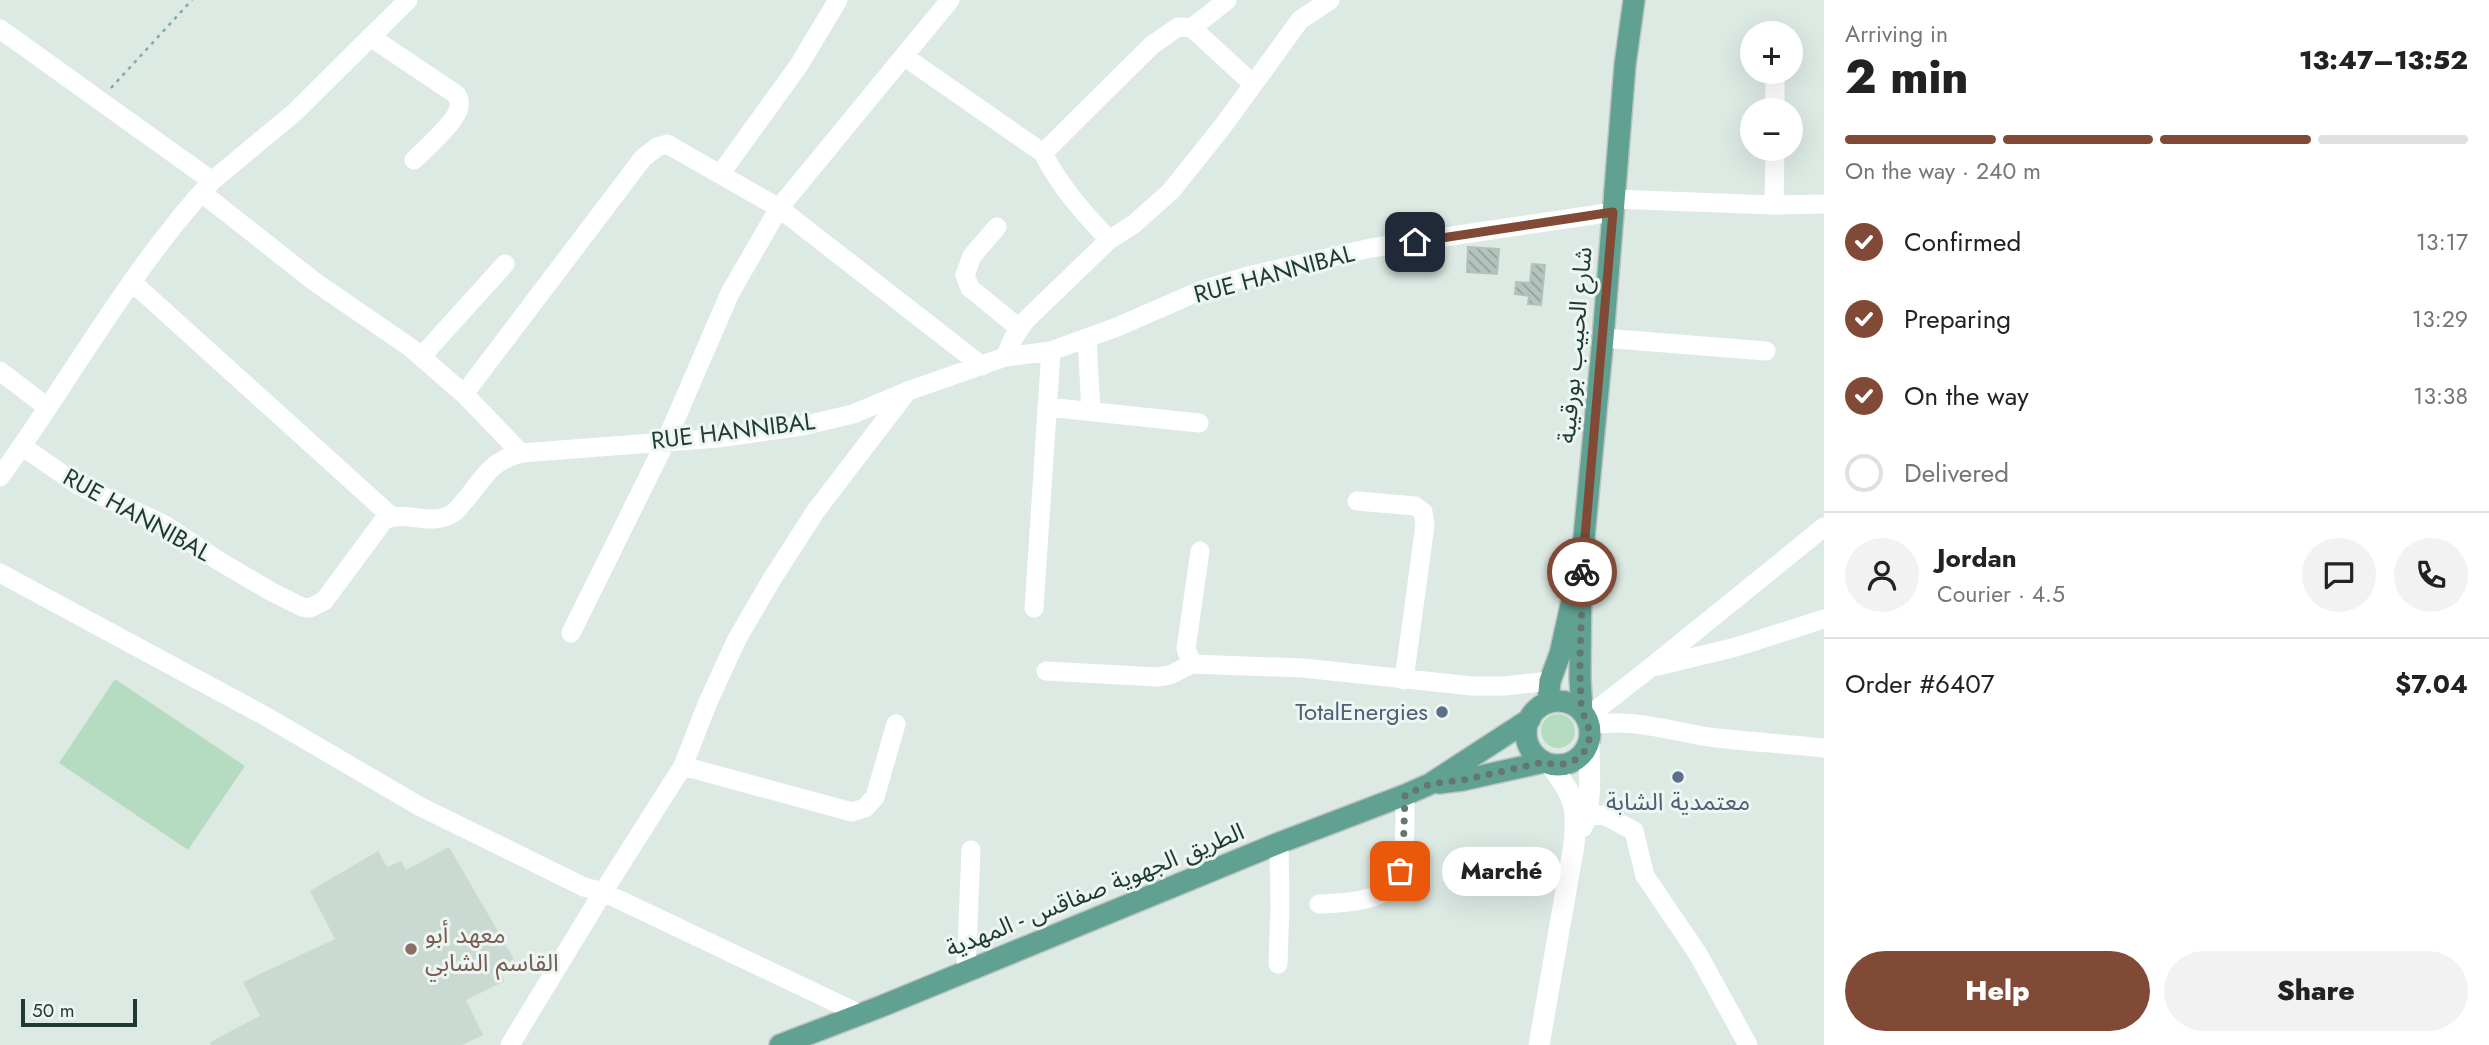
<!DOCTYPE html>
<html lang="en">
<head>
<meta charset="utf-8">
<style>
	:root { --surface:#fff; --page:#f2f2f2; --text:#222; --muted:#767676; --line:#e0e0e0; --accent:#814a36 }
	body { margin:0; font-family:Jost,"Noto Sans Arabic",sans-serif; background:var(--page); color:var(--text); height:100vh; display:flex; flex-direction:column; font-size:26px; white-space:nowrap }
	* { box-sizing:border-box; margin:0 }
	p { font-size:23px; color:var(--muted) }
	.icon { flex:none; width:38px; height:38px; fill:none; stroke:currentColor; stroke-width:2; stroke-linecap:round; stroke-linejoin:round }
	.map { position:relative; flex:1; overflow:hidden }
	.side { display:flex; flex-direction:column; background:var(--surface); width:665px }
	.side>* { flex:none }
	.controls { position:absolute; left:1740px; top:21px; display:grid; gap:14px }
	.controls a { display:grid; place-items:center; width:63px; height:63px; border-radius:50%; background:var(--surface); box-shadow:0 7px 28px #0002; font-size:35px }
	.scale { position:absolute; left:21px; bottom:18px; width:116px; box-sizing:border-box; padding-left:7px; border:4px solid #1f3933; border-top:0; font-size:19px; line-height:24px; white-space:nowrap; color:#1f3933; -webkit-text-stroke:5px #edf6f2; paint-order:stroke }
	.pin { position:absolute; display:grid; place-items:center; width:60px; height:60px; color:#fff; margin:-30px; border-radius:14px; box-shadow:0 4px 10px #0006 }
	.courier { position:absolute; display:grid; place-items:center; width:70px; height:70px; margin:-35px; border:5px solid #814a36; border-radius:50%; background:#fff; color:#222; box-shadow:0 2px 9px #0007 }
	.bubble { position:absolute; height:49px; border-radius:24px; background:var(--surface); box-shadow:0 7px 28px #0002; font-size:23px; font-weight:800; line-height:49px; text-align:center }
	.overview em { font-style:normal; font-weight:800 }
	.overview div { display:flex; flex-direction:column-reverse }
	.overview { display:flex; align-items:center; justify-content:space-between; height:119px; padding:0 21px }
	h1 { font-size:46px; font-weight:800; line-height:52px }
	.bar { display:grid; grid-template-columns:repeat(4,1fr); gap:10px 7px; align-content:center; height:84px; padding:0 21px }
	.bar i { height:9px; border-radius:5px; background:var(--line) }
	.bar .selected { background:var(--accent) }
	.bar p { grid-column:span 4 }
	.line { display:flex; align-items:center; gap:18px; padding:0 21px; border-top:2px solid var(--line) }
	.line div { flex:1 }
	.round { display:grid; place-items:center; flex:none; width:74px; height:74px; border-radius:37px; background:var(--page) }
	ol { padding:0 21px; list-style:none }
	li { display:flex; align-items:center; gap:21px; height:77px }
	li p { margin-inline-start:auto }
	li .icon { padding:7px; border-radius:50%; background:var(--accent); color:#fff; stroke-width:4 }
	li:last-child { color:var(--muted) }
	li i { width:38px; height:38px; border:4px solid var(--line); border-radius:50% }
	.primary-button { display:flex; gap:14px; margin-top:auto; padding:14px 21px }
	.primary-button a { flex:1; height:80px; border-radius:42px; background:var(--accent); color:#fff; font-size:28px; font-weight:800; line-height:80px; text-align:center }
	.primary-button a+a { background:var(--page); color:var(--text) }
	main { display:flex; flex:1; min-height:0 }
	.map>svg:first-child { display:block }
</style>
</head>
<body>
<main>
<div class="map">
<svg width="1824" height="1045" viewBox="0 0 1824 1045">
	<defs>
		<pattern id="building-back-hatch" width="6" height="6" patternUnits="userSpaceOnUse" patternTransform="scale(1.75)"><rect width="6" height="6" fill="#b3c4bd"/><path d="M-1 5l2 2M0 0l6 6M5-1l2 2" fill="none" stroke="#91a09a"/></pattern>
	</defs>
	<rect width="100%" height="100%" fill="#ddeae4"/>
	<!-- built -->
	<path fill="#cbd9d3" d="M449 847 514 959 498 969 505 981 466 1000 483 1035 462 1045H211L210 1042 260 1016 243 982 335 939 310 891 378 851 387 867 401 861 406 870Z"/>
	<!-- grass -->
	<path fill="#b5dcc0" d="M115 679 245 766 188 850 59 763Z
		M1541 731a17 17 0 1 1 34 0a17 17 0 1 1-34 0Z"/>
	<!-- building -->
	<path fill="url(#building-back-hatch)" stroke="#b0c3bb" stroke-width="2" d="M1468 247 1499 249 1497 274 1467 272Z
		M1532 264 1545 265 1541 305 1528 304 1529 296 1515 294 1516 282 1530 283Z"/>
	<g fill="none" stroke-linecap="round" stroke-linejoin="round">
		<defs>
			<path id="primary" d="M1526 733a32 32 0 1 1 64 0a32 32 0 1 1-64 0Z
				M1548 703 1550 681 1560 654 1575 587
				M1582 712 1580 678 1581 569 1603 338 1625 65 1634 0
				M1439 783 1463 780 1544 762
				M780 1045 882 1006 1279 843 1405 795 1430 784 1530 719"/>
		</defs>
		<!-- primary casing -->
		<use href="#primary" stroke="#bcc4c2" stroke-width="24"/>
		<!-- path -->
		<path stroke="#7daea0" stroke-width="2.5" stroke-dasharray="3.5 5" stroke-linecap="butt" d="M111 88 192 0"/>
		<!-- minor -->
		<path stroke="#fff" stroke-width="19" d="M1192 28 1253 84
			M0 29 212 181
			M1775 33V31
			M372 38 457 95C459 100 460 102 459 107 458 120 424 150 414 160
			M905 57 1043 153C1060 187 1084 213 1109 240
			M1775 110V72
			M1043 153 1152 45 1178 27 1192 28 1227 0
			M721 173 799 65 838 0
			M202 193 315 282 411 348 464 394 521 453
			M1613 199 1774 205 1824 204
			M1774 205 1775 149
			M997 227 972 256 965 275 970 288 1019 328
			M132 282 391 516
			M1087 338 1091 411
			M1603 338 1766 351
			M421 357 505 264
			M1005 357 1014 337 1026 320 1109 240 1134 224 1171 191 1223 126 1300 20 1330 0
			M0 371 47 407
			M464 394 643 158 657 147 667 144 779 208 982 366
			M1047 407 1199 423
			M22 446 78 485 163 524 219 561 270 591 302 607 310 608 324 601 384 520C406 509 431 528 453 513 458 510 463 502 468 497 485 475 492 461 521 453L718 438 802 426 853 414 908 391 1005 357 1051 351 1117 327 1202 290 1248 276 1371 248 1613 212
			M0 477C71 379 129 271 212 181L295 112 408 0
			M1357 501 1415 506 1423 512 1425 525 1404 680
			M0 573 265 716 419 806 584 887 603 892 510 1045
			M1034 608 1051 351
			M571 633 666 441 730 293 779 208 950 0
			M1192 664 1186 649 1200 551
			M1658 666 1736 647 1824 619
			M1046 671 1157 677 1170 675 1192 664 1303 668 1472 686H1504L1550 681
			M1586 718 1650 668 1824 527
			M1589 726C1631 716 1675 733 1717 738 1752 742 1788 744 1824 748
			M683 766 852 812 865 808 875 797 896 724
			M1577 814 1587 816 1604 815 1634 831 1645 876 1698 954 1748 1045
			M1319 904C1338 903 1359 903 1378 895 1411 882 1404 824 1405 795
			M1278 964 1280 906 1279 843
			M966 971 971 850
			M860 1014 603 892 683 766 708 702 737 639 772 579 815 512 906 393"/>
		<!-- tertiary -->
		<path stroke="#fff" stroke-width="21" d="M1582 827C1593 802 1589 769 1589 742
			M1539 1045 1574 845C1578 804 1574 797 1550 764"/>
		<!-- primary -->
		<use href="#primary" stroke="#60a191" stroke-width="21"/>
	</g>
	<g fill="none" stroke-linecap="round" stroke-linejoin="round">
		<!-- done -->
		<path stroke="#627771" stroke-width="7" stroke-dasharray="0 12.6" d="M1400 871 1403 859 1405 795 1430 784 1463 780 1544 762C1562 768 1581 763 1588 744 1592 731 1587 724 1583 713 1581 709 1581 702 1581 697 1578 656 1583 614 1582 572"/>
		<!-- route -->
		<path stroke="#814a36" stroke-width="9" d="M1415 242 1613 212 1582 572"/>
	</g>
	<!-- markers -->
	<g fill="#5c6f8a" stroke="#edf6f2" stroke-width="2.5">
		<circle cx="1442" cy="712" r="7"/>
		<circle cx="1678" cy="777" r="7"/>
	</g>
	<circle fill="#8d6e63" stroke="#edf6f2" stroke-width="2.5" cx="411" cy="949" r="7"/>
	<g text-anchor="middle" stroke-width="6" stroke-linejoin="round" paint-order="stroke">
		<!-- street labels -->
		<g font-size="24" fill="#1f3933" stroke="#edf6f2">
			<text transform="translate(1274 274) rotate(-15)" y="8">RUE HANNIBAL</text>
			<text transform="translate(1575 345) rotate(-85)" y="8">شارع الحبيب بورقيبة</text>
			<text transform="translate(733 431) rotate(-7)" y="8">RUE HANNIBAL</text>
			<text transform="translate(137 515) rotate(29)" y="8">RUE HANNIBAL</text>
			<text transform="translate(1095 890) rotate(-22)" y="8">الطريق الجهوية صفاقس - المهدية</text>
		</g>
		<!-- service labels -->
		<g font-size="24" fill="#4e5e75" stroke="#edf6f2" text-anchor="end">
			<text x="1428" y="720">TotalEnergies</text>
			<text x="1678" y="810" text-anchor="middle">معتمدية الشابة</text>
		</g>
		<!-- education labels -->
		<g font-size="24" fill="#785e54" stroke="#edf6f2" text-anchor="start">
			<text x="425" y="943">معهد أبو<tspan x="425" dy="28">القاسم الشابي</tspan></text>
		</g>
	</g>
</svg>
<div class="controls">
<a>+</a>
<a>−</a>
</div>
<div class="scale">50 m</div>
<div class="pin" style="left:1400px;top:871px;background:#ea580c"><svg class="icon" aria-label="bag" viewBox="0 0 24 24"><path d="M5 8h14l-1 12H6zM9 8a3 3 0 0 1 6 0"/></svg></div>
<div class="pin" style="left:1415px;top:242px;background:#1f2937"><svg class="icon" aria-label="home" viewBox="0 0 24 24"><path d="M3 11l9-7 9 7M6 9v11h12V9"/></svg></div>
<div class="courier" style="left:1582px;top:572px"><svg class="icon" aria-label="bike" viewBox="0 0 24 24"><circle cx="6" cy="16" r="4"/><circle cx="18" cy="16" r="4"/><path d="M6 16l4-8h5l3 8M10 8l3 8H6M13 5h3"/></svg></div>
<div class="bubble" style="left:1442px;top:847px;width:119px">Marché</div>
</div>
<section class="side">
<div class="overview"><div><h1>2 min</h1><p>Arriving in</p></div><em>13:47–13:52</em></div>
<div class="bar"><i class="selected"></i><i class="selected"></i><i class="selected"></i><i></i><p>On the way · 240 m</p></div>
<ol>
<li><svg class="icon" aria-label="check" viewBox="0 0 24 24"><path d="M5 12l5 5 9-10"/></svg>Confirmed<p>13:17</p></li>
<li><svg class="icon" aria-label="check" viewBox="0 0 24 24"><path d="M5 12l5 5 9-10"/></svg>Preparing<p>13:29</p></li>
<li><svg class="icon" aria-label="check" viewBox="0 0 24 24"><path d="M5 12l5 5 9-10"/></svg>On the way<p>13:38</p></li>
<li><i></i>Delivered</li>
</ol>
<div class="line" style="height:126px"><a class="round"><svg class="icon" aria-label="person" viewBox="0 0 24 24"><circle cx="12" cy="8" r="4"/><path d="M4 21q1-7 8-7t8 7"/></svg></a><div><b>Jordan</b><p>Courier · 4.5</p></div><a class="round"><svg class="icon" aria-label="chat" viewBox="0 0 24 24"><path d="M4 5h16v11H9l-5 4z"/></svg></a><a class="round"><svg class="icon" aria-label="phone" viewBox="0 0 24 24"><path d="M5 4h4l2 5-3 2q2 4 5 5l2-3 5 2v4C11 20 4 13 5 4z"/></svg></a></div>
<div class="line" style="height:91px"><div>Order #6407</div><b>$7.04</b></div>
<div class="primary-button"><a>Help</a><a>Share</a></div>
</section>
</main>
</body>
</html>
